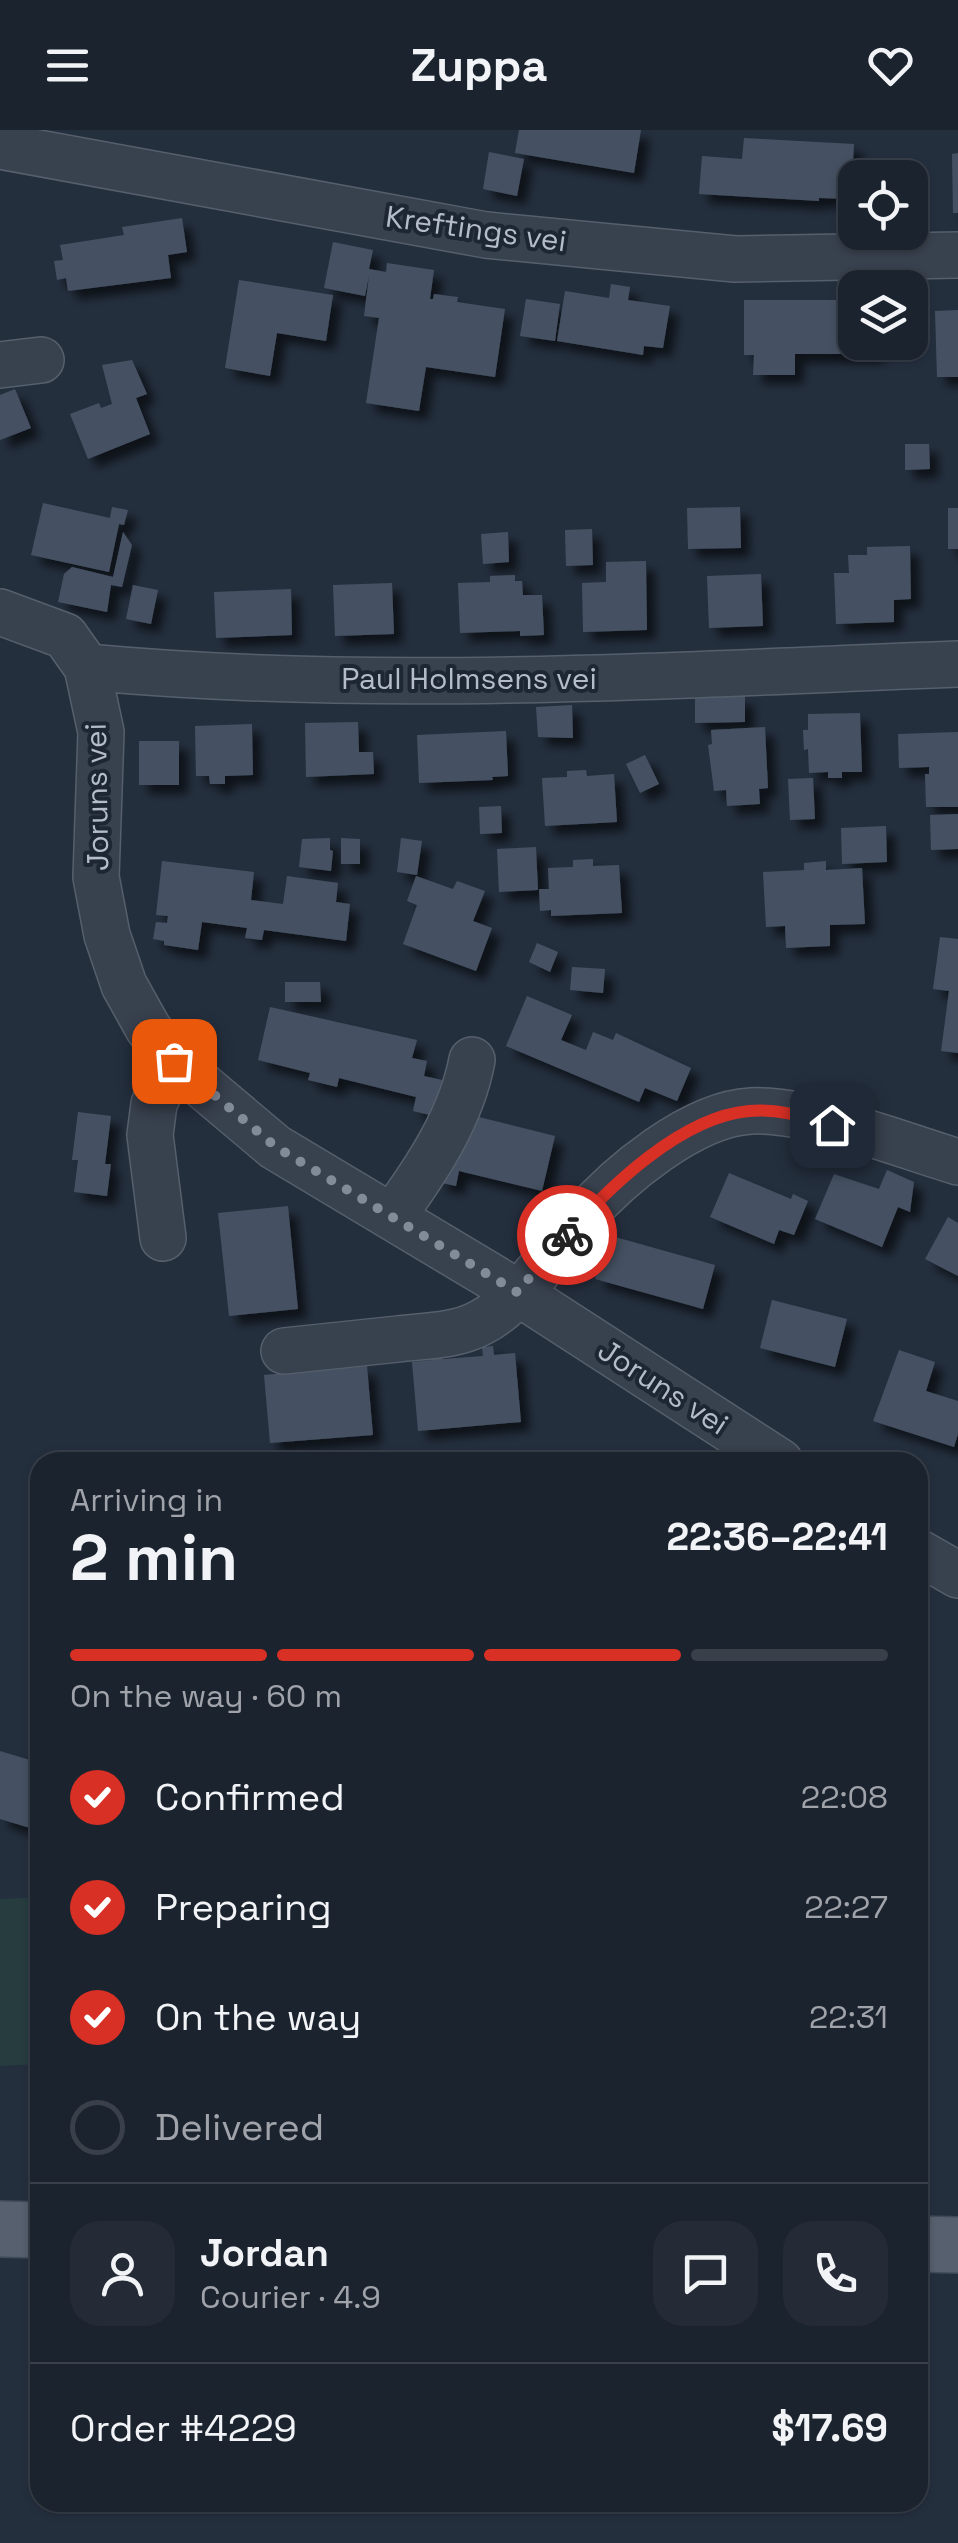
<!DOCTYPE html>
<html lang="en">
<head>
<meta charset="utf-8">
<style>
	:root { --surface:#1b232e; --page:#242b36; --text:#f1f3f6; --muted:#a0a4aa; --line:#39404a; --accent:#d93025 }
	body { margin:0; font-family:"Space Grotesk",sans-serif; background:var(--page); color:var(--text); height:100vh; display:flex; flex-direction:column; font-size:38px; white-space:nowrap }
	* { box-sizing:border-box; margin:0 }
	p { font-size:32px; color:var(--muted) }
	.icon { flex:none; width:55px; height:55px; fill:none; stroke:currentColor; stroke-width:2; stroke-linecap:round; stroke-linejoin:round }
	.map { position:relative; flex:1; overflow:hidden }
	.panel { position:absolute; left:30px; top:1322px; width:898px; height:1060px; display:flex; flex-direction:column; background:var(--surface); border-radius:30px; box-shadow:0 2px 8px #0004,0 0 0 2px var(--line) }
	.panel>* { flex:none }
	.fabs { position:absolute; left:838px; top:30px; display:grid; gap:20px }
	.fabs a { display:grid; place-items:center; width:90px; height:90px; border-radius:20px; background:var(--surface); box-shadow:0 2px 8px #0004,0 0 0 2px var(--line); font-size:50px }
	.pin { position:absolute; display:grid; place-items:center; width:85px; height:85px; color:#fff; margin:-42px; border-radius:20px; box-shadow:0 5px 15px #0006 }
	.courier { position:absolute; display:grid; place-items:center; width:100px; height:100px; margin:-50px; border:8px solid #d93025; border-radius:50%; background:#fff; color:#222; box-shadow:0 2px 12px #0007 }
	.overview em { font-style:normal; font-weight:800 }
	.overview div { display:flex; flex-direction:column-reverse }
	.overview { display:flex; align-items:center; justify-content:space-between; height:170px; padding:0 40px }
	h1 { font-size:65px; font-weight:800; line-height:75px }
	.bar { display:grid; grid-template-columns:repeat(4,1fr); gap:15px 10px; align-content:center; height:120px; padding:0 40px }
	.bar i { height:12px; border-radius:8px; background:var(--line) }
	.bar .on { background:var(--accent) }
	.bar p { grid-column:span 4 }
	.line { display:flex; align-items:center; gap:25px; padding:0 40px; border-top:2px solid var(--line) }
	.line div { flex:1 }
	.round { display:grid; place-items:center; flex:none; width:105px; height:105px; border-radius:30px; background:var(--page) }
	ol { padding:0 40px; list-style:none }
	li { display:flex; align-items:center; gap:30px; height:110px }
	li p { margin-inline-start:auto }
	li .icon { padding:10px; border-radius:50%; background:var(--accent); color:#fff; stroke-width:4 }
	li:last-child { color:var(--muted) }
	li i { width:55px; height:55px; border:5px solid var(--line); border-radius:50% }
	header { display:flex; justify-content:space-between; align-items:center; height:130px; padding:0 40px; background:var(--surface); font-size:45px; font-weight:800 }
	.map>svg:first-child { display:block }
</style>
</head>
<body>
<header><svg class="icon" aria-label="menu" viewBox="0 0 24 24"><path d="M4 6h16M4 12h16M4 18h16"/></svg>Zuppa<svg class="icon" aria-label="heart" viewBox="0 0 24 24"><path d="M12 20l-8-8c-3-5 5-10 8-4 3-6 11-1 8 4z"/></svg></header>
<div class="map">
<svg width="958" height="2413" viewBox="0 0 958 2413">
	<defs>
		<filter id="shadow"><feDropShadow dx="9" dy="9" stdDeviation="5" flood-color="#0009"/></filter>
	</defs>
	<rect width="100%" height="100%" fill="#242f3e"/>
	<!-- green -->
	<path fill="#263c3f" d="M40 1767V1934L0 1936V1769Z"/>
	<!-- building -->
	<path fill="#455162" filter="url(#shadow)" d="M519 0H641L634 43 515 23Z
		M744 8 854 14 851 69 819 68V71L699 64 702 26 742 29Z
		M489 22 524 29 517 66 483 59Z
		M958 23V83H953L952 24Z
		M182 88 187 122 168 125 171 148 68 161 66 148 57 150 54 131 63 130 60 115 124 105 122 97Z
		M333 112 373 120 369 139 386 142 387 133 434 140 430 169H433L434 164 458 167 457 172 505 179 495 247 426 237 419 281 366 273 379 188 364 186 369 146 365 166 324 158Z
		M239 150 333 165 326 211 277 203 270 246 225 238Z
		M611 154 630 157 628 170 670 176 663 218 644 216 643 225 557 211 565 161 609 168Z
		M526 169 560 174 555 211 520 206Z
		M744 170H855V212H875V224H795V245H753L754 225H744Z
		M958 180V247H937L935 181Z
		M132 230 147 264 136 268 150 304 88 329 70 284 99 273 101 278 112 274 102 235Z
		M15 259 31 298 0 310V265Z
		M905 314H929L930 339 905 340Z
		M43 373 110 388 112 377 128 380 124 395 119 394 109 442 31 425Z
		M740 377 741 418 688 419 687 378Z
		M948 378H958V419H948Z
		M592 399 593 435 566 436 565 400Z
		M123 402 132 415 122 457 111 455 107 482 58 472 64 444 72 437 113 447Z
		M508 402 509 432 483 434 481 404Z
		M910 416 911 469 894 470V492L836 494 834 443H849L848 425H867V417Z
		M646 431 647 500 583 502 582 453 606 452V432Z
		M761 444 763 496 709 498 707 446Z
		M515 445V451H522L523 465H542L544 505 520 506V501L460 503 458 453 490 452V446Z
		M392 453 394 504 335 506 333 455Z
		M133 455 158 460 151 494 126 489Z
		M291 459 292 505 216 508 214 462Z
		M745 566V592L695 593V567Z
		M572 575 573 608 538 607 536 577Z
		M860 583 862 642H842V648H828V642L809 643 808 619 804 620 803 600H808V584Z
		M358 592 359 622H373L374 644 306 647 305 593Z
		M252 594 253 645 225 646V654H210L209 646H196L195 596Z
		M765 597 768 658 759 659 760 674 727 676 726 660 714 661 708 615 712 614 711 600Z
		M506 601 508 646 492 647 493 650 419 653 417 605Z
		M958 602V677H926L925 644H929V637L899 638 898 604Z
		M139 611H179V655H139Z
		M645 625 659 654 640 663 626 634Z
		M586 640 587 646 614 644 617 692 545 696 542 648 567 647V641Z
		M813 648 815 689 790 690 788 649Z
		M501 676 502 703 480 704 479 677Z
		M958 684V719L931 720 930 685Z
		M886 696 887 732 842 734 841 698Z
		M330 708V720L333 721 331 741 299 737 302 709Z
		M341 708 360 709V734H341Z
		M401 708 422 711 417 745 397 742Z
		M536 717 538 760 499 762 497 719Z
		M593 729V736L619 735 622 783 551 786V780L540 781 539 759H549L548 738 573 737V730Z
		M162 731 254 742 251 770 283 774 287 746 338 753 336 772 350 774 346 811 264 800 262 810 245 808 247 798 202 792 198 820 164 815V811L153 809 156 792 167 793 168 786 156 785Z
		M826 731V740L862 738 865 794 830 795V816L786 818 785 796 766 797 763 742 804 740V733Z
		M416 746 453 759 457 751 485 761 473 791 492 798 476 841 403 814 417 775 407 771Z
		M940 807 958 809V923L941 921 949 861 933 859Z
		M537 813 558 822 550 842 529 832Z
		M572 837 605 839 603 863 570 860Z
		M285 852H320L321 872H285Z
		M527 866 572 885 561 910 586 920 593 902 613 910 616 903 691 938 677 971 645 958 639 972 506 916Z
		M270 877 417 910 412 928 427 931 424 946 442 950 434 986 413 981 416 967 339 948 337 957 308 950 310 943 258 930Z
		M78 982 111 986 105 1034H111L107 1066 74 1062 78 1030H72Z
		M471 985 555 1006 542 1061 459 1041 456 1056 437 1052 446 1017 462 1021Z
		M887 1040 914 1052 910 1082 898 1077 882 1117 815 1089 834 1044 879 1059Z
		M729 1043 791 1069 793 1064 808 1071 794 1105 779 1100 774 1114 710 1087Z
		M288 1076 298 1179 229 1186 218 1083Z
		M948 1087 958 1093V1146L925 1129Z
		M608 1105 715 1135 703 1179 595 1149Z
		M772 1170 847 1189 835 1237 760 1218Z
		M493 1216 494 1225 515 1223 521 1292 418 1301 412 1232 432 1230 431 1221 442 1220 443 1229 483 1226 482 1217Z
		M899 1220 935 1232 926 1261 958 1271V1304L954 1317 873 1291Z
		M348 1229V1238L367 1236 373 1305 270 1313 264 1245 337 1238 336 1230Z
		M0 1621 40 1633V1701L0 1689Z"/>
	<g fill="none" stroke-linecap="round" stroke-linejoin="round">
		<defs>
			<path id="minor" d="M0 16 486 105 735 129 958 125
				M0 235 41 230
				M0 482 65 506 87 537 101 602 96 747 107 805 124 855 148 898 173 931 275 1017 517 1162 780 1332
				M87 537C376 564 668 545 958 534
				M392 1087C427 1039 461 988 472 930
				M163 1108 150 1005 154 974 173 931
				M284 1221C322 1217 360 1213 398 1209 425 1206 456 1206 480 1193 517 1175 554 1120 581 1089 618 1046 692 984 751 981 809 978 901 1015 958 1032
				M918 1422 958 1445"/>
			<path id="major" d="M0 2099 40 2100
				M918 2114 958 2115"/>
		</defs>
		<!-- minor casing -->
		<use href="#minor" stroke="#565f6c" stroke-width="48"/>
		<!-- major casing -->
		<use href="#major" stroke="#414a57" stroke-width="58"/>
		<!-- minor -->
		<use href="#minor" stroke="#38414e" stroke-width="45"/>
		<!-- major -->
		<use href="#major" stroke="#56606e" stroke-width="55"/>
	</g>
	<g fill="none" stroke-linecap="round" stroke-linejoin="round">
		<!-- done -->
		<path stroke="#828b98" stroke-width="10" stroke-dasharray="0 18" d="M174 931 276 1017 517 1162 567 1105"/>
		<!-- route -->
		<path stroke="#d93025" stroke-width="12" d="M567 1105C609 1057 681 987 749 981 777 978 805 987 832 995"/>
	</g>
	<g text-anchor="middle" stroke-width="8" stroke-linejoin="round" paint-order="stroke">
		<!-- street labels -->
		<g font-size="30" fill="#b4bcc9" stroke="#1d2633">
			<text transform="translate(476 99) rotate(8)" y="10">Kreftings vei</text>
			<text x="469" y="559">Paul Holmsens vei</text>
			<text transform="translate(97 667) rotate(-91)" y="10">Joruns vei</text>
			<text transform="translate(663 1257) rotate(33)" y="10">Joruns vei</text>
		</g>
	</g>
</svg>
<div class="fabs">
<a><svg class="icon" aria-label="locate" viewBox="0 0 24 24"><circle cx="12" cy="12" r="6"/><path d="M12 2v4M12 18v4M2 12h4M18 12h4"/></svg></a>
<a><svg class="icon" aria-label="layers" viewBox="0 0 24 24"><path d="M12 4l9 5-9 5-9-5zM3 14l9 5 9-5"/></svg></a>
</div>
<div class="pin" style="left:174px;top:931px;background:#ea580c"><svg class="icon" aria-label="bag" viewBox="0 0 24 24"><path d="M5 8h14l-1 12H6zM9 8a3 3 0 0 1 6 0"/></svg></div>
<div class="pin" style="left:832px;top:995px;background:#1f2937"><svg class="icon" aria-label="home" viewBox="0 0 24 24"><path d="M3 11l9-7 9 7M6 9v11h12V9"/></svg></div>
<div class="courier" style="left:567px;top:1105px"><svg class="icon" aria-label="bike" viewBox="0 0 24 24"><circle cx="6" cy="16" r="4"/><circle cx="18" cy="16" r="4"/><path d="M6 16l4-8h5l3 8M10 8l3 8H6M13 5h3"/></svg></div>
<section class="panel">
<div class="overview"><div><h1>2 min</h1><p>Arriving in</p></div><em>22:36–22:41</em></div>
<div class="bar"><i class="on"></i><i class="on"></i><i class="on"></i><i></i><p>On the way · 60 m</p></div>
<ol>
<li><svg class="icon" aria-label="check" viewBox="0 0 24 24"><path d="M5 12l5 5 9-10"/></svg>Confirmed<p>22:08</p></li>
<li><svg class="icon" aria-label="check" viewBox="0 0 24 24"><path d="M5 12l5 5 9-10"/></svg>Preparing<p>22:27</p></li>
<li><svg class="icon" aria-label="check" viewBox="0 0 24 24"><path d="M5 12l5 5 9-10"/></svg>On the way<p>22:31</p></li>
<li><i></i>Delivered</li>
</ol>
<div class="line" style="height:180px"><a class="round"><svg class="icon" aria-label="person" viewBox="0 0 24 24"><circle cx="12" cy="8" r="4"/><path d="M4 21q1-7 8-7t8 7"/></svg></a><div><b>Jordan</b><p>Courier · 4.9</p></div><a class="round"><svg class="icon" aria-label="chat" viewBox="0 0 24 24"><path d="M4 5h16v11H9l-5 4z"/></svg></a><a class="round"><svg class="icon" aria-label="phone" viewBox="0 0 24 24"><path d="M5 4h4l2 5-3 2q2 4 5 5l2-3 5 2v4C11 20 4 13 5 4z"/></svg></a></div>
<div class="line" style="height:130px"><div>Order #4229</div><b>$17.69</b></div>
</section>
</div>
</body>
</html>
